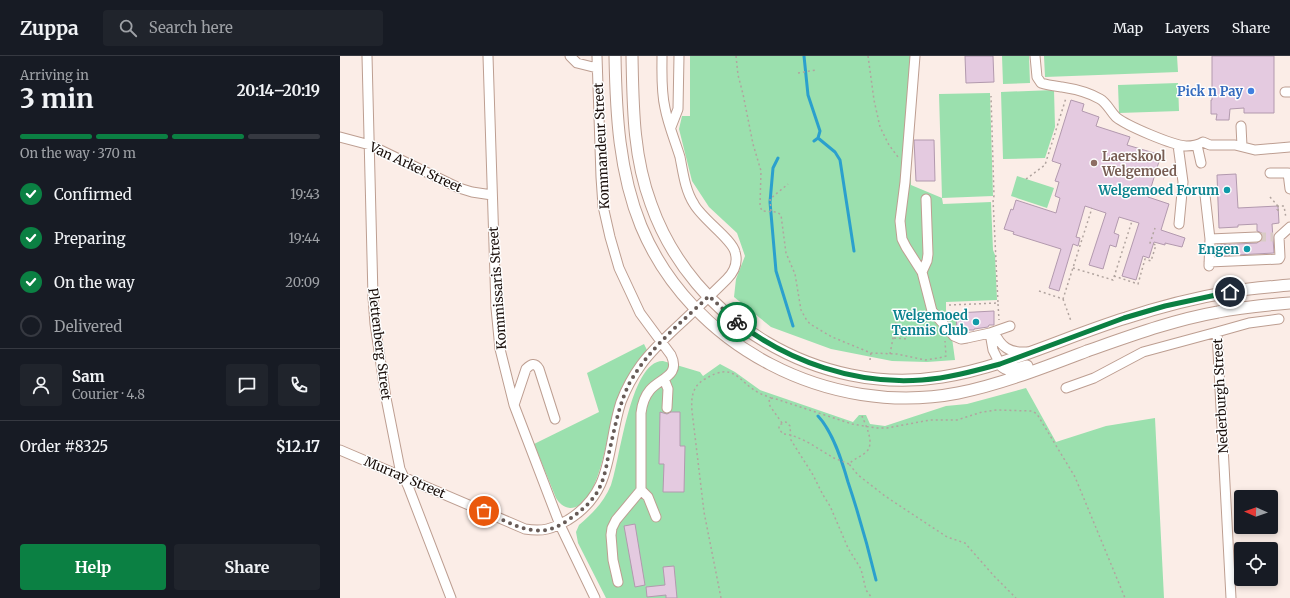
<!DOCTYPE html>
<html lang="en">
<head>
<meta charset="utf-8">
<style>
	:root { --surface:#171b24; --page:#20242c; --text:#f1f3f6; --muted:#9ea1a6; --line:#363941; --accent:#0b8043 }
	body { margin:0; font-family:Merriweather,serif; background:var(--page); color:var(--text); height:100vh; display:flex; flex-direction:column; font-size:15px; white-space:nowrap }
	* { box-sizing:border-box; margin:0 }
	p { font-size:13px; color:var(--muted) }
	.icon { flex:none; width:22px; height:22px; fill:none; stroke:currentColor; stroke-width:2; stroke-linecap:round; stroke-linejoin:round }
	.map { position:relative; flex:1; overflow:hidden }
	.panel { display:flex; flex-direction:column; background:var(--surface); width:340px }
	.panel>* { flex:none }
	.needle { width:26px; rotate:272deg }
	.tools { position:absolute; left:894px; top:434px; display:grid; gap:8px }
	.tools a { display:grid; place-items:center; width:44px; height:44px; border-radius:4px; background:var(--surface); box-shadow:0 2px 6px #0003; font-size:20px }
	.pin { position:absolute; display:grid; place-items:center; width:34px; height:34px; color:#fff; margin:-17px; border:2px solid #fff; border-radius:50%; box-shadow:0 1px 4px #0007 }
	.courier { position:absolute; display:grid; place-items:center; width:40px; height:40px; margin:-20px; border:3px solid #0b8043; border-radius:50%; background:#fff; color:#222; box-shadow:0 1px 5px #0007 }
	.head em { font-style:normal; font-weight:700 }
	.head div { display:flex; flex-direction:column-reverse }
	.head { display:flex; align-items:center; justify-content:space-between; height:68px; padding:0 20px }
	h1 { font-size:26px; font-weight:700; line-height:30px }
	.bar { display:grid; grid-template-columns:repeat(4,1fr); gap:6px 4px; align-content:center; height:48px; padding:0 20px }
	.bar i { height:5px; border-radius:3px; background:var(--line) }
	.bar .on { background:var(--accent) }
	.bar p { grid-column:span 4 }
	.line { display:flex; align-items:center; gap:10px; padding:0 20px; border-top:1px solid var(--line) }
	.line div { flex:1 }
	.round { display:grid; place-items:center; flex:none; width:42px; height:42px; border-radius:4px; background:var(--page) }
	ol { padding:0 20px; list-style:none }
	li { display:flex; align-items:center; gap:12px; height:44px }
	li p { margin-inline-start:auto }
	li .icon { padding:4px; border-radius:50%; background:var(--accent); color:#fff; stroke-width:4 }
	li:last-child { color:var(--muted) }
	li i { width:22px; height:22px; border:2px solid var(--line); border-radius:50% }
	.action { display:flex; gap:8px; margin-top:auto; padding:8px 20px }
	.action a { flex:1; height:46px; border-radius:4px; background:var(--accent); color:#fff; font-size:16px; font-weight:700; line-height:46px; text-align:center }
	.action a+a { background:var(--page); color:var(--text) }
	header { display:flex; align-items:center; gap:24px; box-sizing:border-box; height:56px; padding:0 20px; background:var(--surface); border-bottom:1px solid var(--line) }
	header strong { font-size:19px }
	nav { display:flex; gap:22px; margin-inline-start:auto; font-size:14px }
	.search { width:280px; height:36px; background:var(--page); display:flex; align-items:center; gap:10px; box-sizing:border-box; padding:0 14px; border-radius:4px; color:var(--muted); font-size:15px }
	main { display:flex; flex:1; min-height:0 }
	.map>svg:first-child { display:block }
</style>
</head>
<body>
<header>
<strong>Zuppa</strong>
<div class="search"><svg class="icon" aria-label="search" viewBox="0 0 24 24"><circle cx="10" cy="10" r="6"/><path d="M15 15l6 6"/></svg>Search here</div>
<nav><a>Map</a><a>Layers</a><a>Share</a></nav>
</header>
<main>
<section class="panel">
<div class="head"><div><h1>3 min</h1><p>Arriving in</p></div><em>20:14–20:19</em></div>
<div class="bar"><i class="on"></i><i class="on"></i><i class="on"></i><i></i><p>On the way · 370 m</p></div>
<ol>
<li><svg class="icon" aria-label="check" viewBox="0 0 24 24"><path d="M5 12l5 5 9-10"/></svg>Confirmed<p>19:43</p></li>
<li><svg class="icon" aria-label="check" viewBox="0 0 24 24"><path d="M5 12l5 5 9-10"/></svg>Preparing<p>19:44</p></li>
<li><svg class="icon" aria-label="check" viewBox="0 0 24 24"><path d="M5 12l5 5 9-10"/></svg>On the way<p>20:09</p></li>
<li><i></i>Delivered</li>
</ol>
<div class="line" style="height:72px"><a class="round"><svg class="icon" aria-label="person" viewBox="0 0 24 24"><circle cx="12" cy="8" r="4"/><path d="M4 21q1-7 8-7t8 7"/></svg></a><div><b>Sam</b><p>Courier · 4.8</p></div><a class="round"><svg class="icon" aria-label="chat" viewBox="0 0 24 24"><path d="M4 5h16v11H9l-5 4z"/></svg></a><a class="round"><svg class="icon" aria-label="phone" viewBox="0 0 24 24"><path d="M5 4h4l2 5-3 2q2 4 5 5l2-3 5 2v4C11 20 4 13 5 4z"/></svg></a></div>
<div class="line" style="height:52px"><div>Order #8325</div><b>$12.17</b></div>
<div class="action"><a>Help</a><a>Share</a></div>
</section>
<div class="map">
<svg width="950" height="542" viewBox="0 0 950 542">
	<rect width="100%" height="100%" fill="#fbede7"/>
	<!-- green -->
	<path fill="#9be0ae" d="M350 0H573L569 42 571 129 602 142 599 38 650 37 653 140 602 142 603 148 651 146 653 194 655 199 657 244 606 246V255L611 260 616 259 617 277 612 282 615 304 587 306 552 305 491 293 431 271 394 241 396 223 405 200 397 177 369 151 352 125 339 73 342 60H350Z
		M662 0H689L690 27 663 28Z
		M704 0H837L838 16 705 21Z
		M838 27 839 55 779 57 778 29Z
		M714 34 715 71 705 102 663 103 661 36Z
		M677 120 714 132 707 152 671 140Z
		M304 288 307 294C296 307 286 322 280 338 277 346 274 354 272 362 267 381 258 453 230 452 223 451 219 447 216 442L194 388 259 356 247 317Z
		M323 305 360 316 363 320 380 308 395 316 420 334 513 366 519 359H526L530 368 545 370 606 350 627 348 686 332 716 386 766 370 815 362 824 542H266L238 487 236 476 239 469C252 458 264 446 271 429 280 406 290 304 323 305Z"/>
	<g fill="none" stroke-linecap="round" stroke-linejoin="round">
		<!-- stream -->
		<path stroke="#2ba0cd" stroke-width="3" d="M464 0 468 39 480 75 478 82 474 85
			M478 82 495 96 500 104 514 195
			M438 102 433 112 430 146 436 215 453 270
			M478 360C493 376 502 405 508 426 519 459 528 491 536 524"/>
	</g>
	<!-- building -->
	<path fill="#e4cae0" stroke="#b299ae" d="M625 0H653L654 26 626 27Z
		M872 0H934V57H904V52L890 53 889 64H876L877 58H871V44H872Z
		M731 44 744 48 742 55 759 61 756 70 790 81 787 89 821 99 808 141 829 148 821 174 845 182 842 191 825 187V189L814 186 809 202 803 200 796 224 782 220 799 167 779 161 774 177 779 179 776 191 770 189 763 213 749 209 766 157 745 150 736 181 740 182 738 190 733 188 719 235 709 232 721 193 673 178 674 176 664 173 671 153 673 154 676 144 716 157 720 142 715 140 719 126 715 125 721 108 712 105Z
		M574 84H594L595 125H576Z
		M896 118 898 152 938 150 939 167 932 168 934 197 877 200V189L917 187 922 183V177L917 175V168L898 169V171L879 172 877 119Z
		M654 255V269H649L648 271 634 273V274H628V276L623 277 617 275 616 257Z
		M320 356 327 358 331 356H340V390H345L344 436H323L324 408H319Z
		M295 468 305 529 295 531 284 470Z
		M334 510 337 542H326V539L307 541 306 531 325 529 323 511Z"/>
	<g fill="none" stroke-linecap="round" stroke-linejoin="round">
		<!-- minor-tunnel -->
		<path stroke="#d9cbc6" stroke-width="9" stroke-dasharray="9 4.5" stroke-linecap="butt" d="M917 181H933"/>
		<defs>
			<path id="minor" d="M27 0 33 241 35 268 46 342 60 413 68 430 111 542
				M148 0 156 252 160 293 174 349 220 469 255 542
				M230 0 237 7 257 12
				M257 0 261 121 263 150 270 181 279 212 300 257 331 299C341 320 320 322 310 334 304 341 302 349 301 357V434L276 464 272 472 271 479 273 504 278 526
				M575 0 565 126 560 165 562 183 566 191 582 216 592 255 606 271 614 280 621 283 627 282 650 277 670 270
				M695 0 697 21 701 27C707 29 715 30 722 31 735 33 748 36 760 43 767 47 770 55 776 61 787 70 832 89 846 90 852 90 858 89 863 86L870 89H895L915 94 950 91
				M945 36H950
				M901 70 902 90
				M331 71 338 53 339 0
				M0 81 30 89 119 132 132 136 152 139
				M838 89 843 126 839 168
				M857 89 861 107
				M930 117H948L950 133
				M865 139 870 183
				M869 206 939 203 940 201 939 181 950 171
				M869 210 870 183 917 181
				M582 216 587 205 588 198 586 143
				M654 276C661 291 669 297 687 296
				M877 276 909 267 939 263
				M650 277 653 294 660 308
				M324 323 328 333 327 352
				M726 332 754 322 803 296 877 276 891 542
				M174 349 186 313C191 308 195 306 199 313L215 363
				M0 394 185 473C203 476 212 473 228 464 275 435 266 392 281 346 286 333 293 320 301 309 312 294 325 282 339 269 355 254 371 239 387 223 395 215 398 206 395 196 392 183 362 163 354 148 345 134 343 116 340 101 335 85 328 68 325 52 321 35 322 17 322 0
				M301 434 308 441 316 461"/>
			<path id="major" d="M275 0C276 58 279 116 301 170 351 291 490 362 618 337 662 328 705 311 747 295 790 280 833 264 878 256 902 251 926 249 950 247
				M292 0C293 50 293 100 311 148 352 265 479 341 602 321 666 311 724 281 786 262 819 251 854 242 889 236 909 232 930 231 950 229
				M660 308C668 317 677 313 687 310"/>
		</defs>
		<!-- minor casing -->
		<use href="#minor" stroke="#bd9e91" stroke-width="11"/>
		<!-- major casing -->
		<use href="#major" stroke="#bd9e91" stroke-width="13"/>
		<!-- path -->
		<path stroke="#b1a49f" stroke-width="1.5" stroke-dasharray="2 3" stroke-linecap="butt" d="M396 0 398 19 403 38 413 88 421 115 420 150 422 155 437 156 441 159 446 197 455 218 461 254 466 263 470 268 492 281 531 297 557 298 585 304 599 302 606 300 605 285
			M528 0 534 44 540 71 549 89 558 101
			M458 17 476 14
			M686 123 705 109 726 42
			M930 141 937 149V154
			M937 154H939L938 150H944L946 162
			M431 155 430 143 448 128
			M733 212 773 224 792 165
			M774 220 798 228 805 203 811 205 816 189 810 187 815 172
			M699 235 723 243 752 152
			M723 243 731 265
			M658 248 659 264
			M609 249 658 247 653 143 654 140 651 40
			M554 282 569 283
			M550 298 557 261
			M530 304 531 297
			M522 360C526 370 536 389 525 397 520 401 514 403 509 408L518 419 545 440 607 481 625 487 654 520 676 542
			M442 367 430 350 429 343 433 342 512 368 536 372H547L590 364H617L642 356 657 354 692 355 697 358 735 421 785 542
			M509 408C504 406 499 404 494 402 479 394 461 379 443 378L439 373V369L446 366 450 370 451 384 473 419 483 439 490 450 508 492 521 513 526 534 532 542
			M381 542 364 456 352 355C351 342 352 330 365 323 395 305 397 325 419 337 423 339 427 340 431 342"/>
		<!-- minor -->
		<use href="#minor" stroke="#fff" stroke-width="9"/>
		<!-- major -->
		<use href="#major" stroke="#fff" stroke-width="11"/>
	</g>
	<g fill="none" stroke-linecap="round" stroke-linejoin="round">
		<!-- done -->
		<path stroke="#675b57" stroke-width="4" stroke-dasharray="0 7.2" d="M144 455C159 462 176 472 193 474 206 476 216 472 227 465 238 457 248 450 256 438 263 427 266 414 268 401 274 376 278 351 289 328 308 293 341 267 369 240L397 266"/>
		<!-- route -->
		<path stroke="#0b8043" stroke-width="5" d="M397 266C449 306 516 329 582 324 609 322 634 315 660 308L784 262 825 250 890 236"/>
	</g>
	<!-- markers -->
	<circle fill="#3f7fe0" stroke="#fefefe" stroke-width="1.5" cx="911" cy="35" r="4"/>
	<circle fill="#8d6e63" stroke="#fefefe" stroke-width="1.5" cx="754" cy="107" r="4"/>
	<g fill="#0f9aa8" stroke="#fefefe" stroke-width="1.5">
		<circle cx="887" cy="134" r="4"/>
		<circle cx="907" cy="193" r="4"/>
		<circle cx="636" cy="266" r="4"/>
	</g>
	<g text-anchor="middle" stroke-width="3" stroke-linejoin="round" paint-order="stroke">
		<!-- shop labels -->
		<g font-size="13" font-weight="bold" fill="#366cbe" stroke="#fefefe" text-anchor="end">
			<text x="903" y="40">Pick n Pay</text>
		</g>
		<!-- street labels -->
		<g font-size="13" fill="#180d09" stroke="#fefefe">
			<text transform="translate(261 90) rotate(-93)" y="5">Kommandeur Street</text>
			<text transform="translate(76 111) rotate(25)" y="5">Van Arkel Street</text>
			<text transform="translate(157 232) rotate(-94)" y="5">Kommissaris Street</text>
			<text transform="translate(40 288) rotate(83)" y="5">Plettenberg Street</text>
			<text transform="translate(880 340) rotate(-93)" y="5">Nederburgh Street</text>
			<text transform="translate(65 421) rotate(23)" y="5">Murray Street</text>
		</g>
		<!-- education labels -->
		<g font-size="13" font-weight="bold" fill="#785e54" stroke="#fefefe" text-anchor="start">
			<text x="762" y="105">Laerskool<tspan x="762" dy="15">Welgemoed</tspan></text>
		</g>
		<!-- culture labels -->
		<g font-size="13" font-weight="bold" fill="#0d838f" stroke="#fefefe" text-anchor="end">
			<text x="879" y="139">Welgemoed Forum</text>
			<text x="899" y="198">Engen</text>
			<text x="628" y="264">Welgemoed<tspan x="628" dy="15">Tennis Club</tspan></text>
		</g>
	</g>
</svg>
<div class="tools">
<a><svg class="needle" viewBox="-14 -14 28 28"><path d="M0-13l5 13h-10z" fill="#e53935"/><path d="M0 13l5-13h-10z" fill="#9ea1a6"/></svg></a>
<a><svg class="icon" aria-label="locate" viewBox="0 0 24 24"><circle cx="12" cy="12" r="6"/><path d="M12 2v4M12 18v4M2 12h4M18 12h4"/></svg></a>
</div>
<div class="pin" style="left:144px;top:455px;background:#ea580c"><svg class="icon" aria-label="bag" viewBox="0 0 24 24"><path d="M5 8h14l-1 12H6zM9 8a3 3 0 0 1 6 0"/></svg></div>
<div class="pin" style="left:890px;top:236px;background:#1f2937"><svg class="icon" aria-label="home" viewBox="0 0 24 24"><path d="M3 11l9-7 9 7M6 9v11h12V9"/></svg></div>
<div class="courier" style="left:397px;top:266px"><svg class="icon" aria-label="bike" viewBox="0 0 24 24"><circle cx="6" cy="16" r="4"/><circle cx="18" cy="16" r="4"/><path d="M6 16l4-8h5l3 8M10 8l3 8H6M13 5h3"/></svg></div>
</div>
</main>
</body>
</html>
